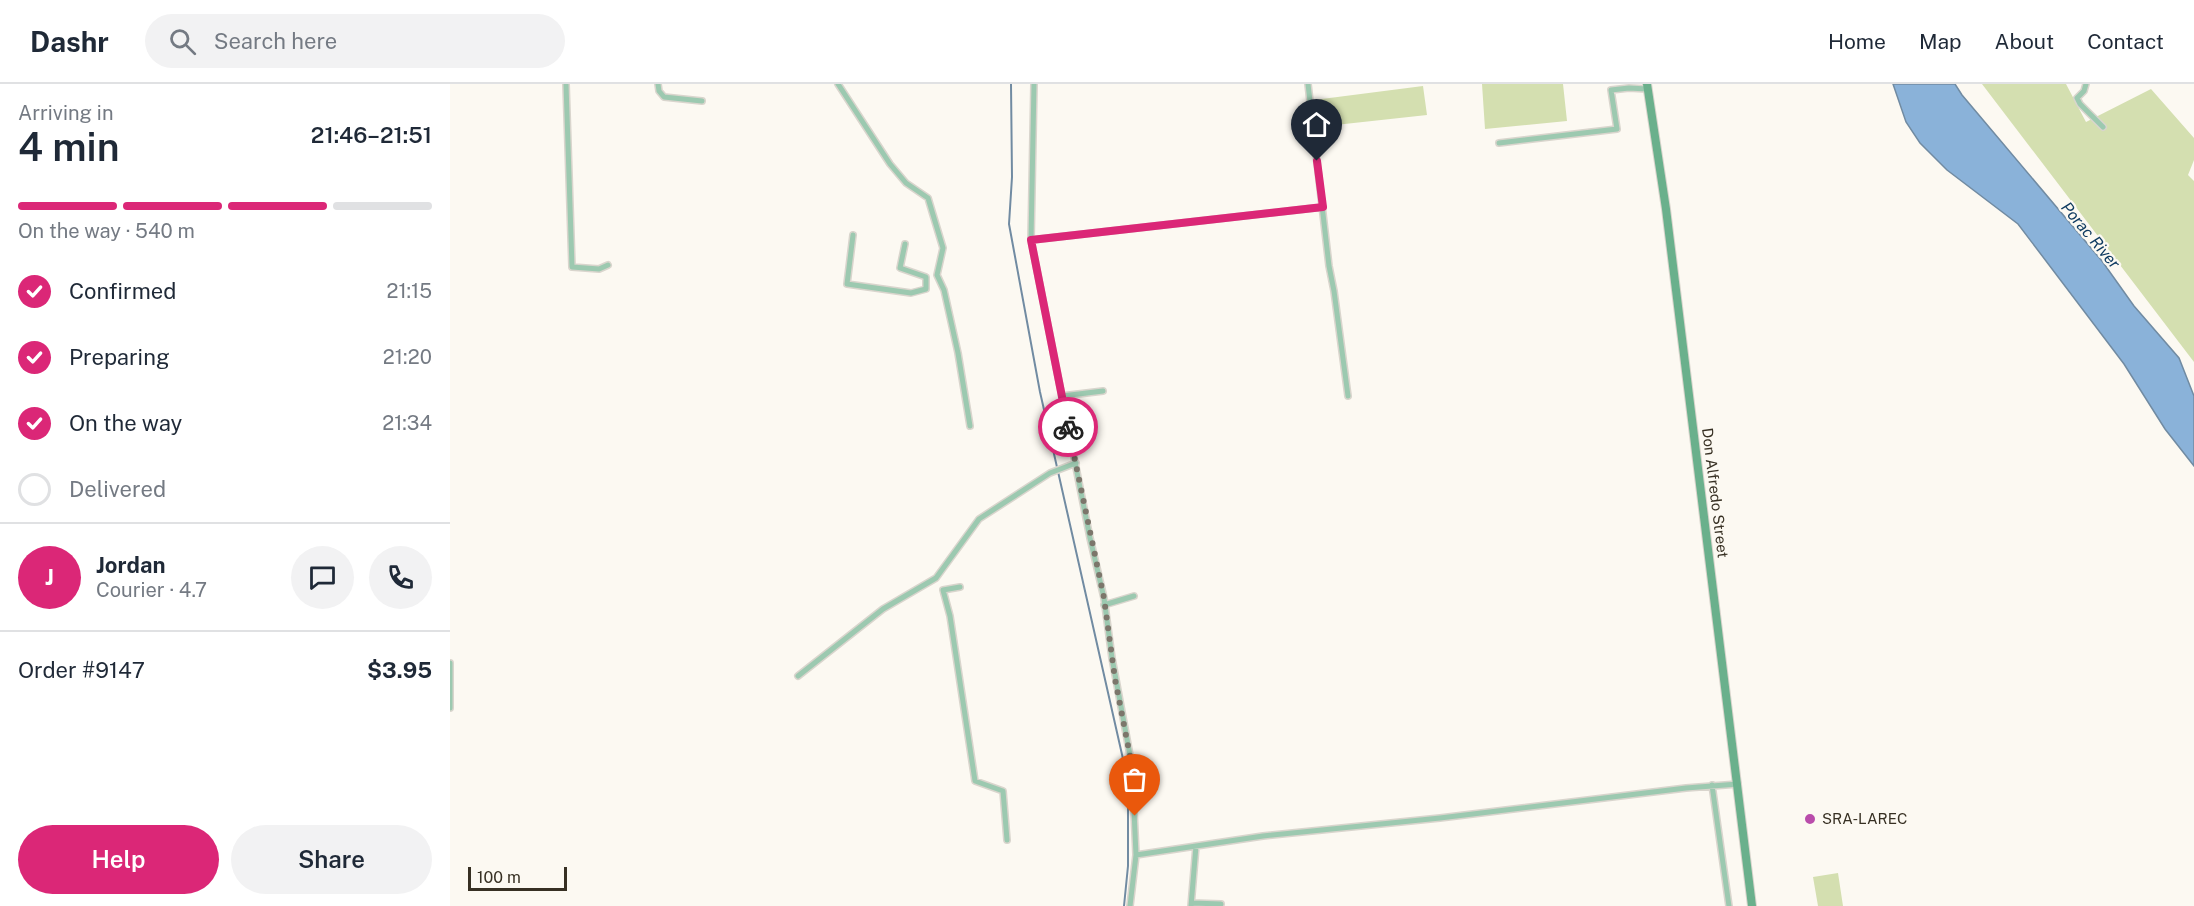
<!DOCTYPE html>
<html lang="en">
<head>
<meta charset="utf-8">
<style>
	:root { --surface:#fff; --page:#f2f2f3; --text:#1f2937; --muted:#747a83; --line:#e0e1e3; --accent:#db2777 }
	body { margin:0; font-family:"Public Sans",sans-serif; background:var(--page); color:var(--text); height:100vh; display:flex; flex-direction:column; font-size:22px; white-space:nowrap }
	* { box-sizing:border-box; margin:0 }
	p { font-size:20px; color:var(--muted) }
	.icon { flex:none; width:33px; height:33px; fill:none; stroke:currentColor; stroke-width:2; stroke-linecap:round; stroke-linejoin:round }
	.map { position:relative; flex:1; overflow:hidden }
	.panel { display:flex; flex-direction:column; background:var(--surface); width:450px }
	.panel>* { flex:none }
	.scale { position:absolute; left:18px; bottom:15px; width:99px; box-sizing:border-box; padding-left:6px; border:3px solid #373023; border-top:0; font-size:16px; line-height:21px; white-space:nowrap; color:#373023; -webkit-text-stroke:4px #fcf9f2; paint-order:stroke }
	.pin { position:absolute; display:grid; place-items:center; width:51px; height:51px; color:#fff; margin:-62px -26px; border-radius:50% 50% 50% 0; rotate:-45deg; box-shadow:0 0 6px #0007 }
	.pin .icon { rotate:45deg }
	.courier { position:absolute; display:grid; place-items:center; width:60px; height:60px; margin:-30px; border:4px solid #db2777; border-radius:50%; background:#fff; color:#222; box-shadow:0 2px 8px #0007 }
	.summary em { font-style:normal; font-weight:600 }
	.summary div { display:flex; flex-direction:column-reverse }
	.summary { display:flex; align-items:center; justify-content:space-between; height:102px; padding:0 18px }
	h1 { font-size:39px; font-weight:600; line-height:45px }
	.bar { display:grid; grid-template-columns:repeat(4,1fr); gap:9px 6px; align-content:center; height:72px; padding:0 18px }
	.bar i { height:8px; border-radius:4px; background:var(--line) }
	.bar .on { background:var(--accent) }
	.bar p { grid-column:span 4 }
	.line { display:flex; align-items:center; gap:15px; padding:0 18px; border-top:2px solid var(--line) }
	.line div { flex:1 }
	.round { display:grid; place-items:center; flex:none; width:63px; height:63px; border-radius:32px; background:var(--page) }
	ol { padding:0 18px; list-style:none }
	li { display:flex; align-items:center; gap:18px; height:66px }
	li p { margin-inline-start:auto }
	li .icon { padding:6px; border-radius:50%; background:var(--accent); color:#fff; stroke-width:4 }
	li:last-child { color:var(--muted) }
	li i { width:33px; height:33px; border:3px solid var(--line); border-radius:50% }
	.action { display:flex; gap:12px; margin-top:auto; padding:12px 18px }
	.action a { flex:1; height:69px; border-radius:36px; background:var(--accent); color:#fff; font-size:24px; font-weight:600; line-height:69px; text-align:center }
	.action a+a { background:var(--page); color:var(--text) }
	header { display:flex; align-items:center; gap:36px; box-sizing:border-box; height:84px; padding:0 30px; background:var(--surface); border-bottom:2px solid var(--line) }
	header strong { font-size:28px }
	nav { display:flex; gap:33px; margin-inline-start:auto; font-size:21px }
	.search { width:420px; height:54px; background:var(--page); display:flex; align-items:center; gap:15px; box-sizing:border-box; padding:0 21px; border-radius:33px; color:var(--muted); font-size:22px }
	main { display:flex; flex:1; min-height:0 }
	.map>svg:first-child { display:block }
</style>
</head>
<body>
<header>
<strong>Dashr</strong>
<div class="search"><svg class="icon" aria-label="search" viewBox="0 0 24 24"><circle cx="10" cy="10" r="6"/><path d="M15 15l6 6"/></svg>Search here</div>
<nav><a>Home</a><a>Map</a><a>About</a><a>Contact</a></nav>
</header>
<main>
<section class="panel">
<div class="summary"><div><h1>4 min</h1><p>Arriving in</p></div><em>21:46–21:51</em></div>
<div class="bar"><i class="on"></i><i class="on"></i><i class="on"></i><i></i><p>On the way · 540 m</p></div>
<ol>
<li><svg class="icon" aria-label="check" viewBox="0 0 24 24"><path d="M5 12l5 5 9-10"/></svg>Confirmed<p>21:15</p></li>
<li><svg class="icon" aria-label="check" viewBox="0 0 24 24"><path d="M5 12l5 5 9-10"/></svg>Preparing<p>21:20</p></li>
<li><svg class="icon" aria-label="check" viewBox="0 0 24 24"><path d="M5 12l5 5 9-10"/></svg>On the way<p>21:34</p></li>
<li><i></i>Delivered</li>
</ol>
<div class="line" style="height:108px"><b class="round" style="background:var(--accent);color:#fff">J</b><div><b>Jordan</b><p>Courier · 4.7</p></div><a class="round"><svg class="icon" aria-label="chat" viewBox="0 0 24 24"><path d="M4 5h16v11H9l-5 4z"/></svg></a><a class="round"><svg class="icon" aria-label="phone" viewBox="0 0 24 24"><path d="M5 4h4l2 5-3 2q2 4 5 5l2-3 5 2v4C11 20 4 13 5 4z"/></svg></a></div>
<div class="line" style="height:78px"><div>Order #9147</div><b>$3.95</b></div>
<div class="action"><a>Help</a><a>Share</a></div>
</section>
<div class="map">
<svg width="1744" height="822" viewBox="0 0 1744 822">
	<rect width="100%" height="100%" fill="#fcf9f2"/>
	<!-- green -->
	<path fill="#d4dfb0" d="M1032 0H1113L1117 37 1035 45Z
		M1532 0H1616L1636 38 1701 5 1744 54V76L1738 91 1744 97V278Z
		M973 2 977 31 867 43 864 16Z
		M1388 789 1393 822H1368L1363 793Z"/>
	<!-- water -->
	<path fill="#8ab2d9" stroke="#718ba2" stroke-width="1.5" d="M1443 0H1505L1512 11 1652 177 1684 222 1729 274 1744 312V382L1715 345 1674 280 1568 140 1497 86 1470 59 1456 38Z"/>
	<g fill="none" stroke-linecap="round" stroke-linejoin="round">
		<!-- stream -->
		<path stroke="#718ba2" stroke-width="2" d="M561 0 562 93 559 140 590 308 678 697V782L674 822"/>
		<defs>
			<path id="street" d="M116 0 122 183 149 185 158 181
				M208 0 209 7 214 13 252 17
				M388 0 440 80 456 99 478 114 493 164 487 191 494 206 508 269 520 342
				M584 0 581 156 640 454 654 514 662 574 682 682 686 771 680 822
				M858 0 879 182 884 207 898 312
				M1636 0 1634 7 1627 14 1630 20 1653 43
				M1049 59 1167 45 1161 6 1179 4 1197 5
				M403 151 397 200 461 209 476 205V193L450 184 455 160
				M581 156 873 123
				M612 312 653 307
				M510 503 493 506 500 532 525 697 553 707 557 756
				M654 521 684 512
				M0 579V624
				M348 592 433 525 486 494 529 435 600 389 626 379
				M1262 701 1279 822
				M686 771 813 752 990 734 1236 704 1288 700
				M742 819 771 820
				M741 822 746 762"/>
			<path id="secondary" d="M1197 0 1216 125 1302 822"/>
		</defs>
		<!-- street casing -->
		<use href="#street" stroke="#d9d5cd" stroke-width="8"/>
		<!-- secondary casing -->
		<use href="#secondary" stroke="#d9d5cd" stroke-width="10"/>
		<!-- street -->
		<use href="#street" stroke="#9cc9b0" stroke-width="5"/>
		<!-- secondary -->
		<use href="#secondary" stroke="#6ab08c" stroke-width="8"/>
	</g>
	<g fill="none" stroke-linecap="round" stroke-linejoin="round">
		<!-- done -->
		<path stroke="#7c766b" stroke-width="6" stroke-dasharray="0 10.8" d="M618 343 654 514 665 595 682 682 685 732"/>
		<!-- route -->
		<path stroke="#db2777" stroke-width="8" d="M618 343 581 156 873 123 867 77"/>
	</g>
	<!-- markers -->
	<circle fill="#b94cab" stroke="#fcf9f2" stroke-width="2" cx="1360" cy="735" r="6"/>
	<g text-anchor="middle" stroke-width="4.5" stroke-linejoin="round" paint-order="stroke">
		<!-- street labels -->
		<g font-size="15" fill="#373023" stroke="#fcf9f2">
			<text transform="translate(1265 409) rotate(83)" y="5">Don Alfredo Street</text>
		</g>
		<!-- poi labels -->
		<g font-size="15" fill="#373023" stroke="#fcf9f2" text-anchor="start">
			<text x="1372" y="740">SRA-LAREC</text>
		</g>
		<!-- water labels -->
		<g font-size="16" font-style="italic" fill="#0f3b61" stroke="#fcf9f2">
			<text transform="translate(1641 151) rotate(50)" y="6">Porac River</text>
		</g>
	</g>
</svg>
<div class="scale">100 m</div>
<div class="pin" style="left:685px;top:732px;background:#ea580c"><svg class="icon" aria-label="bag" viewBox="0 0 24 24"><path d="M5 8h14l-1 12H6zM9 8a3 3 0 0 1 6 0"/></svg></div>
<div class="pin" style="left:867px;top:77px;background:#1f2937"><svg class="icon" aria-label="home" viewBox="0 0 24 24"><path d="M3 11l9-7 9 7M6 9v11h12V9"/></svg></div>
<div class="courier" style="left:618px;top:343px"><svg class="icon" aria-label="bike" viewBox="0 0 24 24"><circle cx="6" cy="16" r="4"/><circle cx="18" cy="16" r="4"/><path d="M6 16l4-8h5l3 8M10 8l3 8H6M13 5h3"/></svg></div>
</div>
</main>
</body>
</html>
